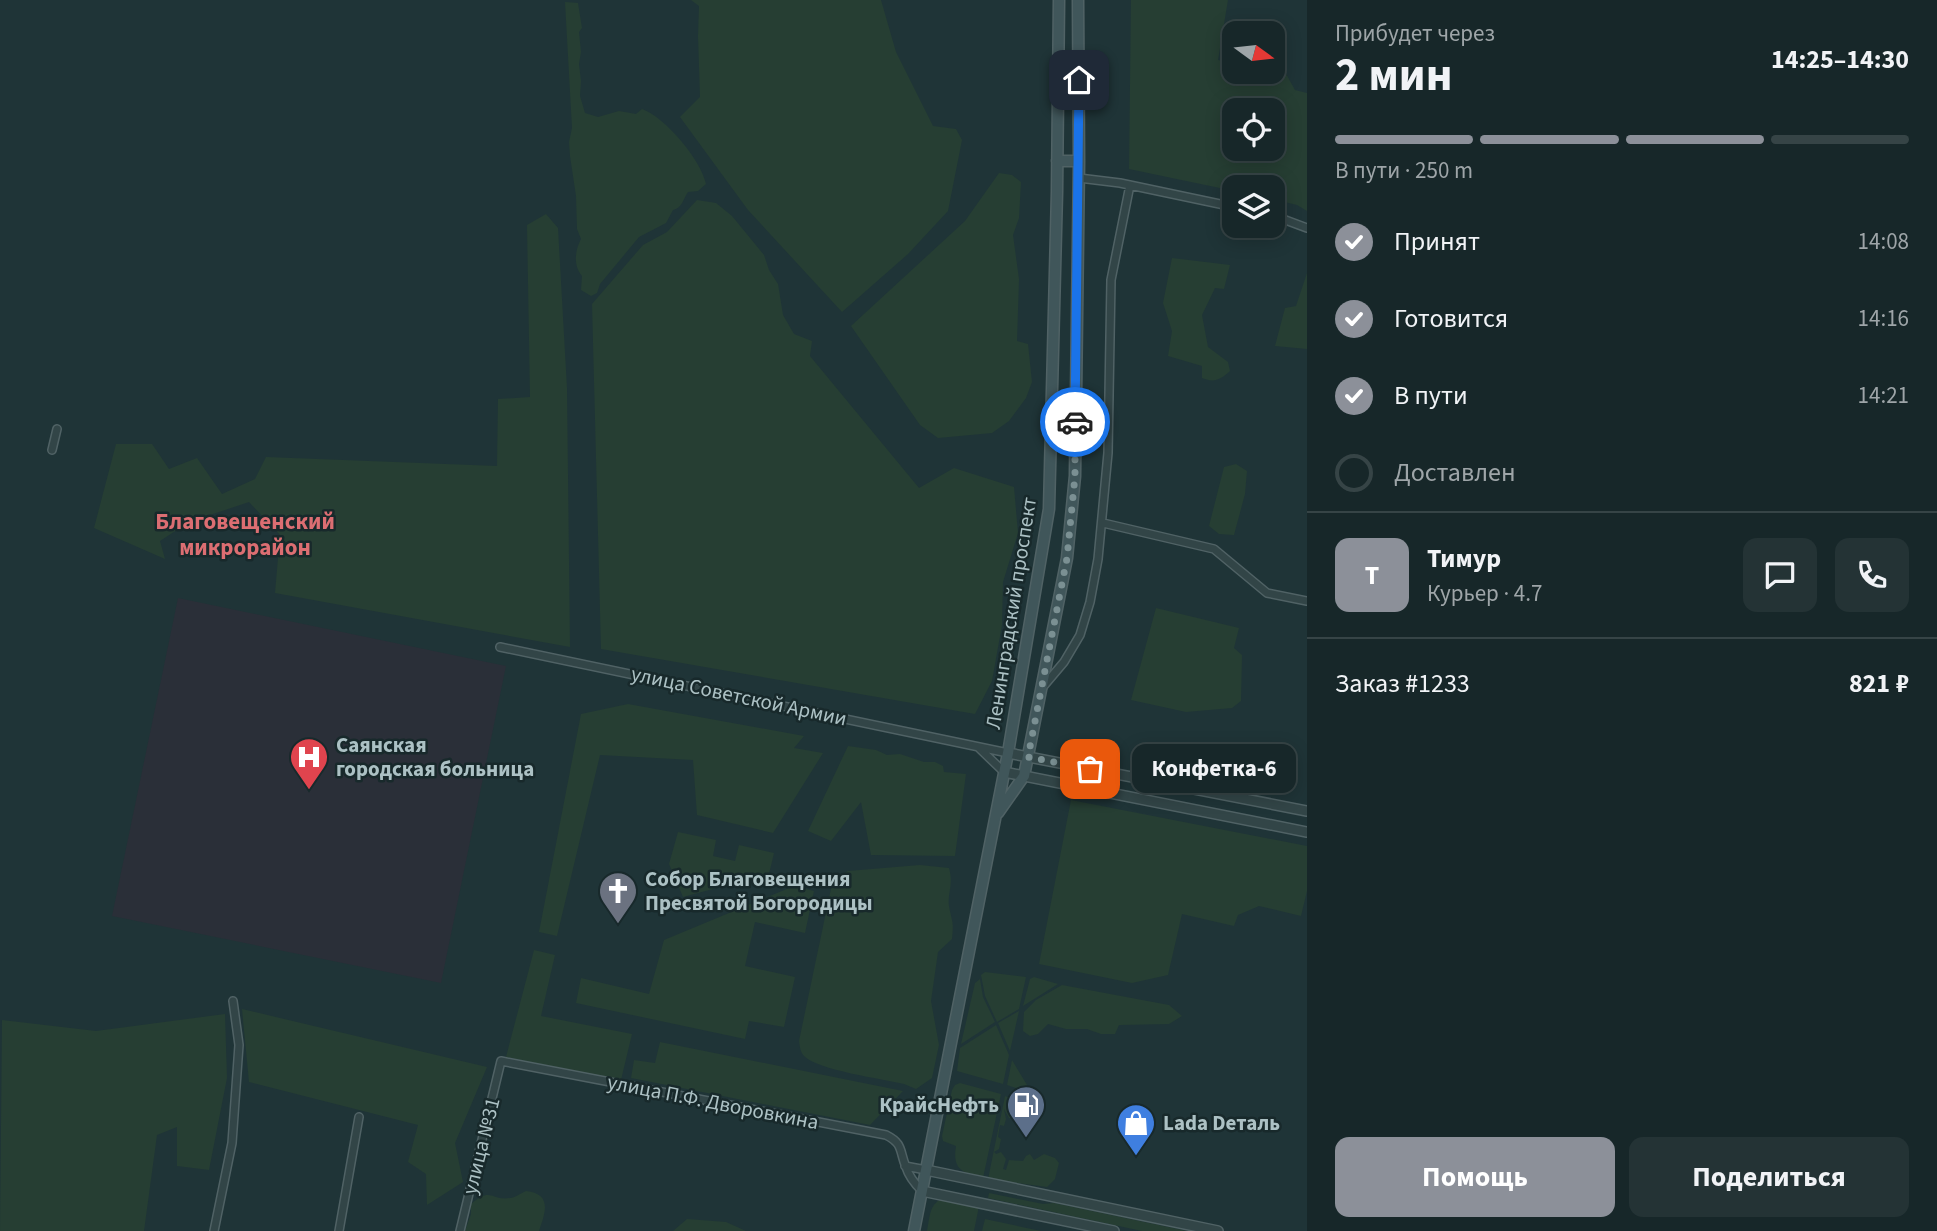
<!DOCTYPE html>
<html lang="ru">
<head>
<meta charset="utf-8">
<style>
	:root { --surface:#172729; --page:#243335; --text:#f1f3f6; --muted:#9ea5a8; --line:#364446; --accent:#8c9099 }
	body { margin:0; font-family:"Source Sans 3",sans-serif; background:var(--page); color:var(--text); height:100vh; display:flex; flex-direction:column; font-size:26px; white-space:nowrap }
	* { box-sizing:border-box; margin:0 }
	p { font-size:23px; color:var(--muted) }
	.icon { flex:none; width:38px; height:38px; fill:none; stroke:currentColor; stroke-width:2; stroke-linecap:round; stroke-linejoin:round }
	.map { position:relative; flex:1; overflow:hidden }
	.details { display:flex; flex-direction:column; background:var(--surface); width:630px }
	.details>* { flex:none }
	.needle { width:46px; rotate:105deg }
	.controls { position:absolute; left:1222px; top:21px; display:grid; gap:14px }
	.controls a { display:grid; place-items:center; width:63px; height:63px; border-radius:14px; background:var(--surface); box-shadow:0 4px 18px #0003,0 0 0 2px var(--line); font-size:35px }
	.pin { position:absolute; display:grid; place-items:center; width:60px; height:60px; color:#fff; margin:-30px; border-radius:14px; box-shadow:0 4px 10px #0006 }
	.courier { position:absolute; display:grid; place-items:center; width:70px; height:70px; margin:-35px; border:5px solid #1a73e8; border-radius:50%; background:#fff; color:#222; box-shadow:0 2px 9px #0007 }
	.bubble { position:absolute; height:49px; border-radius:14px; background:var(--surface); box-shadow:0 4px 18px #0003,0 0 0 2px var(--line); font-size:23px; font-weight:700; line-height:49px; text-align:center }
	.headline em { font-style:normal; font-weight:700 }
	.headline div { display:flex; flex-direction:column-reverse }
	.headline { display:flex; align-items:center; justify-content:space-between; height:119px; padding:0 28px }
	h1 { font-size:46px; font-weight:700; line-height:52px }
	.bar { display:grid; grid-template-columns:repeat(4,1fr); gap:10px 7px; align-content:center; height:84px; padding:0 28px }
	.bar i { height:9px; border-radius:5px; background:var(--line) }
	.bar .on { background:var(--accent) }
	.bar p { grid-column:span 4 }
	.line { display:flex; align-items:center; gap:18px; padding:0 28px; border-top:2px solid var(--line) }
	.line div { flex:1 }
	.round { display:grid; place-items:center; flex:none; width:74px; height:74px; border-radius:14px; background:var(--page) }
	ol { padding:0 28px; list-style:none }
	li { display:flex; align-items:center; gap:21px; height:77px }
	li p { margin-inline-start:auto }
	li .icon { padding:7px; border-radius:50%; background:var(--accent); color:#fff; stroke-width:4 }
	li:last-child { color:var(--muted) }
	li i { width:38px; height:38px; border:4px solid var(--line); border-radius:50% }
	.primary-button { display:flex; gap:14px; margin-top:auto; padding:14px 28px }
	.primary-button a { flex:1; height:80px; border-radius:14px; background:var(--accent); color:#fff; font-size:28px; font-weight:700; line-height:80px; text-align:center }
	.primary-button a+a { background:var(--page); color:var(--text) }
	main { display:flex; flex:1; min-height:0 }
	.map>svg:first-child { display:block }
</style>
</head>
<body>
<main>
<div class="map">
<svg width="1307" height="1231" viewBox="0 0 1307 1231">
	<rect width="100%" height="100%" fill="#1f3437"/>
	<!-- medical -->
	<path fill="#2a2f38" d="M178 598 506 666 441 983 112 916Z"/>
	<!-- green -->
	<path fill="#263e33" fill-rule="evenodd" d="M691 0H881L896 52 933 126 956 129 962 140 948 211 908 254 842 312 748 210 680 117 700 97 698 36 699 6Z
		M1131 0H1228L1218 60 1234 63V72H1272V69L1285 72 1295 90 1307 93V211L1297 205 1272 199V187H1234V191L1129 169ZM1234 110H1272V149H1234Z
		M565 2 578 3 582 28 579 32 581 52 579 64 581 81 580 96 585 113 598 117 619 111 636 114 642 109C665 117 701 160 706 184L698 191 688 192C682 201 683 207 673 210L666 223 639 237 600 284 597 293 591 296 581 290 582 276C573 266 575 250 581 239L577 229 576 196 570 156 569 142 572 128Z
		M999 173 1012 175 1021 182 1019 218 1013 235 1019 279 1017 341 1028 344 1032 382 1026 398 1009 421 992 433 938 438 920 425 851 326 965 221Z
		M697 200 716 203 732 216 764 255 769 270 778 284 783 315 794 334 812 341 810 356 919 488 954 468 1014 487 1018 533 1003 582 1002 625 992 681 975 714 601 649 592 304 643 245 667 232Z
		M546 214 558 228 567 388 570 647 275 593 280 535 249 502 189 522 160 541 165 559 94 528 116 444H152L169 469 197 458 222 494 255 479 266 457 497 466 498 399 530 397 527 225Z
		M1172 258 1230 265 1224 289 1215 288 1202 315 1208 347 1228 362 1230 371C1220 380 1214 383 1202 378V366L1168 356 1172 331 1163 303Z
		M1307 273V349L1275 346 1285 308 1296 306Z
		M1236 464 1247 471 1245 494 1234 535 1219 534 1209 526 1224 467Z
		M1156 608 1239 628 1234 648 1242 655 1241 701 1232 708 1186 712 1131 700Z
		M628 704 804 736 794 748 823 753 773 833 697 815 693 760 600 755 557 936 539 932 581 714Z
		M848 746 876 750 887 755 900 754 924 762H935L943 766 944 772 966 774 955 856 871 855 861 802 831 841 808 831Z
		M1071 800 1307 846V891L1301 916 1259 906 1238 915 1234 926 1182 914 1168 975 1132 983 1039 964Z
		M678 832 716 840 713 856 735 861 739 845 774 853 769 874 683 897 669 864Z
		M920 865 949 868C954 886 947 893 949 906 952 923 954 920 952 939L938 952 931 1001 939 1045 932 1078 916 1089 904 1084C883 1079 817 1070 804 1056 800 1051 800 1047 799 1041L833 879 848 871Z
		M794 886 814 891 805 933 755 922 745 966 795 977 784 1027 749 1021 745 1039 576 1003 581 978 649 994 664 940Z
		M534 950 555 955 541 1016 632 1034 621 1080 506 1057Z
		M985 972 1026 977 1019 1009 997 1022 985 996 981 975Z
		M1034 977 1058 984 1023 1006 1030 979Z
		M980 979 983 997 995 1022 961 1044 975 983Z
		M1062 985 1169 1005 1182 1016 1169 1024 1119 1025 1115 1034H1101L1087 1029H1066L1048 1024 1038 1034 1030 1036 1023 1031 1024 1012 1036 1000Z
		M242 1009 487 1067 455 1143 463 1182 427 1205 426 1174 408 1162 418 1125 249 1082Z
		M1019 1011 1010 1051 998 1023Z
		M225 1014 227 1078 209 1170 177 1166V1127L157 1135 144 1231H0L2 1020 96 1031Z
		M996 1025 1009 1055 1003 1084 957 1071 960 1048Z
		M660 1042 903 1091 870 1125 631 1078 634 1060 655 1063Z
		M1012 1060 1030 1090 1027 1092 1007 1085Z
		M960 1083 1001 1094 983 1178C963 1173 952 1170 956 1146L943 1141 942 1136 952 1090 955 1085Z
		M1005 1096 1010 1098 1014 1118H1009L1004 1109 1006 1119 1004 1126 1000 1125 998 1137 1001 1139 999 1149 994 1152 996 1154 1001 1152 1006 1159 1003 1169 1006 1170 1009 1160 1023 1161 1026 1156 1030 1154 1034 1160 1044 1154 1055 1158 1059 1163 1055 1179 1047 1187 988 1179Z
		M526 1191C553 1194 545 1213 539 1231H465L471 1214V1204C492 1186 490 1201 510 1198 515 1198 521 1193 526 1191Z
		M989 1193 1043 1204 1054 1203 1187 1231H1142L988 1198Z
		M945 1198 979 1206 974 1231H927C930 1217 929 1202 945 1198Z
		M687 1219 726 1222 746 1231H673Z
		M985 1219 1041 1231H982Z"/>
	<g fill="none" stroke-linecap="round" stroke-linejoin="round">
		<defs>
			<path id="minor" d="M1079 178 1120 183 1234 207
				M1272 215 1307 228
				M52 450 57 429
				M1103 523 1214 549 1267 593 1307 601
				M500 647 1008 753
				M1042 688 1064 662 1080 635 1090 602 1098 559 1108 453 1111 280 1130 185
				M978 747 1004 772
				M905 1166 926 1170
				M214 1231 232 1143 239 1045 233 1001
				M339 1231 359 1117
				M460 1231 501 1061 886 1135C904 1144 899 1151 906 1167 909 1177 915 1184 922 1191"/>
			<path id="tertiary" d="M1008 753 1307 811
				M1004 772 1307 832
				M926 1170 1218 1231
				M922 1191 1114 1231"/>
			<path id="secondary" d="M1057 161H1079
				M998 813 1024 776 1067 558 1075 476 1079 161 1078 0
				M914 1231 1008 753 1049 509 1057 192 1059 0"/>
		</defs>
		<!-- minor casing -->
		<use href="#minor" stroke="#506265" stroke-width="10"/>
		<!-- tertiary casing -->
		<use href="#tertiary" stroke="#506265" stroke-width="12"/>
		<!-- secondary casing -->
		<use href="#secondary" stroke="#506265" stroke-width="13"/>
		<!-- minor -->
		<use href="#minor" stroke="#324547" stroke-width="7"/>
		<!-- tertiary -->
		<use href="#tertiary" stroke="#324547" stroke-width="9"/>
		<!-- secondary -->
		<use href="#secondary" stroke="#40565a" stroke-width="10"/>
	</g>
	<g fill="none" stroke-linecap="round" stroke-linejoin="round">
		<!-- done -->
		<path stroke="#7b9093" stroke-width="7" stroke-dasharray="0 12.6" d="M1075 422V476L1067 558 1028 757 1090 769"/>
		<!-- route -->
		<path stroke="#1a73e8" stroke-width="9" d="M1075 422 1079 80"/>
	</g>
	<!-- icons -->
	<defs>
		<symbol id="hospital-pin" viewBox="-11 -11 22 30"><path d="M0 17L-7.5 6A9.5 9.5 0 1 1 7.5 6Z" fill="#e0444e" stroke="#18292b"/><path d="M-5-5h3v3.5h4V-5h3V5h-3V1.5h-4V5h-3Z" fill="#fff"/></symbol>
		<symbol id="church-pin" viewBox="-11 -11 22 30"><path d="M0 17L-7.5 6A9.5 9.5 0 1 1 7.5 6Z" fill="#6b7280" stroke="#18292b"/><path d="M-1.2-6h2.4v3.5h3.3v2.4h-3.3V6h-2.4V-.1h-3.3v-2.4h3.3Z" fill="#fff"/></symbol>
		<symbol id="fuel-pin" viewBox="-11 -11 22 30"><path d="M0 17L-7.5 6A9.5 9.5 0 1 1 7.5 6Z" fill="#5c6f8a" stroke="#18292b"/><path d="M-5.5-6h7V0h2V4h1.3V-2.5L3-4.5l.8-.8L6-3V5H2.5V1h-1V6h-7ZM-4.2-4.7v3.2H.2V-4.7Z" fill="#fff"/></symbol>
		<symbol id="shop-pin" viewBox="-11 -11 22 30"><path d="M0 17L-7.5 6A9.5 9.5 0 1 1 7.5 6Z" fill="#3f7fe0" stroke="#18292b"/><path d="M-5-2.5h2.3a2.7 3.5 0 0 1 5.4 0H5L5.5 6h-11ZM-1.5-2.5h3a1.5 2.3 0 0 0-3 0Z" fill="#fff"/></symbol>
	</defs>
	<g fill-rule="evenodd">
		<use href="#hospital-pin" x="287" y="735" width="44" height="60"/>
		<use href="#church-pin" x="596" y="869" width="44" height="60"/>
		<use href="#fuel-pin" x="1004" y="1083" width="44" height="60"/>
		<use href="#shop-pin" x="1114" y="1101" width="44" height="60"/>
	</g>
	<g text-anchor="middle" stroke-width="5" stroke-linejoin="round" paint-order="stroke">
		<!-- street labels -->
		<g font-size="21" fill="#acc1c4" stroke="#18292b">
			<text transform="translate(1011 613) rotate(-81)" y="7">Ленинградский проспект</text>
			<text transform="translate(739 696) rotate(12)" y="7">улица Советской Армии</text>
			<text transform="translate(713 1102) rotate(11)" y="7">улица П.Ф. Дворовкина</text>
			<text transform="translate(481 1146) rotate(-76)" y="7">улица №31</text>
		</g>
		<!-- poi labels -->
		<g font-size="21" font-weight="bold" fill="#acc1c4" stroke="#18292b" text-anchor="start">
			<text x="336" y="752">Саянская<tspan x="336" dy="24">городская больница</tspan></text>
			<text x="645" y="886">Собор Благовещения<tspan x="645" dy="24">Пресвятой Богородицы</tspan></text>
			<text x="999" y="1112" text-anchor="end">КрайсНефть</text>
			<text x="1163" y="1130">Lada Dеталь</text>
		</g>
		<!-- neighbourhood labels -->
		<g font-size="23" font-weight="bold" fill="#dc6e72" stroke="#18292b">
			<text x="245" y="529">Благовещенский<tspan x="245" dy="26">микрорайон</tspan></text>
		</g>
	</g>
</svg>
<div class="controls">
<a><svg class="needle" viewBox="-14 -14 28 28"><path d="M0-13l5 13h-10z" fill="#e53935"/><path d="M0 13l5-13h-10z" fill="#9ea5a8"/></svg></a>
<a><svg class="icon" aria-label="locate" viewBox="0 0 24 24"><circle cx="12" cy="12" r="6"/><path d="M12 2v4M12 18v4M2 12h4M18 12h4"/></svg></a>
<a><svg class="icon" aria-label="layers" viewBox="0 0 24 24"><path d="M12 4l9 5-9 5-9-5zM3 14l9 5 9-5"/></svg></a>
</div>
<div class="pin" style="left:1090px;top:769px;background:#ea580c"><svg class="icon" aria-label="bag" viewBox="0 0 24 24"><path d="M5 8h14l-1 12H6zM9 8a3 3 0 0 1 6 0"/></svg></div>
<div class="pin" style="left:1079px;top:80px;background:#1f2937"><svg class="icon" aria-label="home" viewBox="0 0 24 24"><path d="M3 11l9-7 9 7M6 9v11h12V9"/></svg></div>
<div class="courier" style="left:1075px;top:422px"><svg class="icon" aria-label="car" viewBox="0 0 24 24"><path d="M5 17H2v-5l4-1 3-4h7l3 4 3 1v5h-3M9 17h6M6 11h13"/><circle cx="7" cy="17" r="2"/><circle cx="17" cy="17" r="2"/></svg></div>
<div class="bubble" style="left:1132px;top:744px;width:164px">Конфетка-6</div>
</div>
<section class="details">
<div class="headline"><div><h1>2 мин</h1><p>Прибудет через</p></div><em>14:25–14:30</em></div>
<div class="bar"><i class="on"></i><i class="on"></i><i class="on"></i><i></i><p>В пути · 250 m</p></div>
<ol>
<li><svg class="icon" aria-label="check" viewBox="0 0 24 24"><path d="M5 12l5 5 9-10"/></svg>Принят<p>14:08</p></li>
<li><svg class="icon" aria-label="check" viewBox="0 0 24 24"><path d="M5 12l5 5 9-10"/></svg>Готовится<p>14:16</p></li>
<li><svg class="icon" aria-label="check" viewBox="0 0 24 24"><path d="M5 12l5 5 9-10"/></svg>В пути<p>14:21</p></li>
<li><i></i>Доставлен</li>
</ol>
<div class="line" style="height:126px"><b class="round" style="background:var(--accent);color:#fff">Т</b><div><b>Тимур</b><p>Курьер · 4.7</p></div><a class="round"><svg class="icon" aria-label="chat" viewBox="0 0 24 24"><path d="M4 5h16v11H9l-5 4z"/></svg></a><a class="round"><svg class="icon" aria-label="phone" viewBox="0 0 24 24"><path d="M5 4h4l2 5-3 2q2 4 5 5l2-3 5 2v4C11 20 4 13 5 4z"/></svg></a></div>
<div class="line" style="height:91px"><div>Заказ #1233</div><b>821 ₽</b></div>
<div class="primary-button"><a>Помощь</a><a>Поделиться</a></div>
</section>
</main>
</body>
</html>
